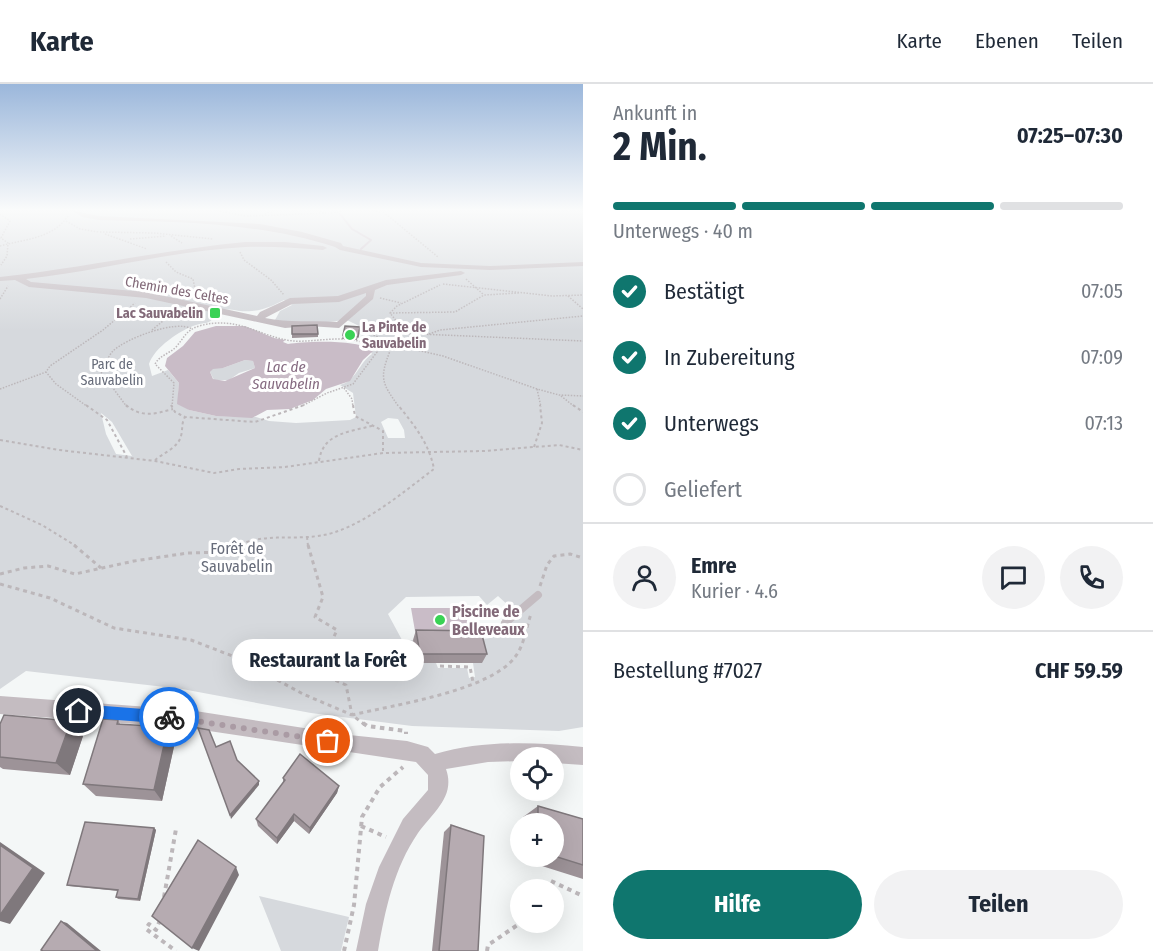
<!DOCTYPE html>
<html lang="de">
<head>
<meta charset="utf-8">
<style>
	:root { --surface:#fff; --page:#f2f2f3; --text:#1f2937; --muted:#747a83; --line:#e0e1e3; --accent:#0f766e }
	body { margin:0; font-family:"Fira Sans Condensed",sans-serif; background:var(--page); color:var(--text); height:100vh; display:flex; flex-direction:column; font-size:22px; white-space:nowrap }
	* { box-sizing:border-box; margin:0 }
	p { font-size:20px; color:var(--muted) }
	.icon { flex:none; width:33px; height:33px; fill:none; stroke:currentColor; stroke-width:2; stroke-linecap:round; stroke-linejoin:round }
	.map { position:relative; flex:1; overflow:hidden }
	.details { display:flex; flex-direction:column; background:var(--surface); width:570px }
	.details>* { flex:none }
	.controls { position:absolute; left:510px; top:663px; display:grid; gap:12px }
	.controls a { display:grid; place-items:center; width:54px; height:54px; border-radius:50%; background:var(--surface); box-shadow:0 6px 24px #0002; font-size:30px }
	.pin { position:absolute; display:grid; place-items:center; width:51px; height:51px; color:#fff; margin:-26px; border:3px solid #fff; border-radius:50%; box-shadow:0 2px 6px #0007 }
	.courier { position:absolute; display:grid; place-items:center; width:60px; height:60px; margin:-30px; border:4px solid #1a73e8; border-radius:50%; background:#fff; color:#222; box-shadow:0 2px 8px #0007 }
	.bubble { position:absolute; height:42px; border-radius:21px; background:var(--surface); box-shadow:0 6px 24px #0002; font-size:20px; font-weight:700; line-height:42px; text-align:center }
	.overview em { font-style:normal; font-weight:700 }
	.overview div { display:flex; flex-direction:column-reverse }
	.overview { display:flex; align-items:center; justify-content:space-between; height:102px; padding:0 30px }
	h1 { font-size:39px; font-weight:700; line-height:45px }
	.bar { display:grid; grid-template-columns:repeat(4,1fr); gap:9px 6px; align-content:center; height:72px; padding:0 30px }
	.bar i { height:8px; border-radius:4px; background:var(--line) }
	.bar .selected { background:var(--accent) }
	.bar p { grid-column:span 4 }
	.line { display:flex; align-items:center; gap:15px; padding:0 30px; border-top:2px solid var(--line) }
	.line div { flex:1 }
	.round { display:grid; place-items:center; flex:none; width:63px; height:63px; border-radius:32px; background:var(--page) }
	ol { padding:0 30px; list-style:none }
	li { display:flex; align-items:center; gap:18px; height:66px }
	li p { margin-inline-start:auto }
	li .icon { padding:6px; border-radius:50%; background:var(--accent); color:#fff; stroke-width:4 }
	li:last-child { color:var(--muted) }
	li i { width:33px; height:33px; border:3px solid var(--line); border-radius:50% }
	.action { display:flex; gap:12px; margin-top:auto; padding:12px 30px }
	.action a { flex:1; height:69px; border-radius:36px; background:var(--accent); color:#fff; font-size:24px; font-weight:700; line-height:69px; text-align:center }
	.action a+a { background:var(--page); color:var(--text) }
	header { display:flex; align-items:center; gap:36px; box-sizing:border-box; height:84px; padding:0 30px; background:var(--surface); border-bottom:2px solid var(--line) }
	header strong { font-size:28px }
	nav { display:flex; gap:33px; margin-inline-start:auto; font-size:21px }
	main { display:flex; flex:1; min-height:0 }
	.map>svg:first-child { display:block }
</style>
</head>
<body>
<header>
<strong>Karte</strong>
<nav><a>Karte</a><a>Ebenen</a><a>Teilen</a></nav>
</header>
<main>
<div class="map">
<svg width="583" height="867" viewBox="0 0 583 867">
	<rect width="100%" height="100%" fill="#f4f7f7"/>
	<!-- green -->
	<path fill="#d6d9dd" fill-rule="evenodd" d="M0 126H583V643L559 647 412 642 311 629 182 605 26 587 0 605ZM284 216 292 221 280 227 275 236C288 239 334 240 345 235L363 244 360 261 368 263 372 270C359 279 356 297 340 301L353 309 356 333 350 336 296 339 269 337 256 333 216 332 189 326 178 314 179 299 168 286 152 292 149 280C154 264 180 246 196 241 206 238 209 241 216 231L210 230C233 221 232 229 252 227 264 226 274 221 284 216ZM101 329 112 338 132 372 116 370 106 350ZM388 334 398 335 404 346 405 354H388L381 338ZM479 512 487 521 498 512 511 524 502 536 507 542 490 554 476 556 482 579H473L475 593 469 594 467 584H438L436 579H417L413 556H402L388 530 406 513Z
		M245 276 253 277 255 284 239 289 229 296H214L210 288 213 284H223Z
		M259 812 349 833 341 867H281Z"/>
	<!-- water -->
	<path fill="#c9bcc7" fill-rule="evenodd" d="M216 242H245L274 254 285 256 283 258 288 260C305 257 361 255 373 267L363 276 350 297 326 305 313 316 290 325 267 326 252 334 216 332 189 326 177 320 179 299 165 282 167 274 183 262 195 248ZM245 276 253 277 255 284 225 297 213 295 210 288 213 285 223 284Z
		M411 524H464L470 548 415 547Z"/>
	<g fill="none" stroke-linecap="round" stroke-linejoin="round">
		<!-- stream -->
		<path stroke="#c9bcc7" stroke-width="2" d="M340 130 352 145 371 156 361 165"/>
		<!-- path-far3 -->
		<path stroke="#bcb7ba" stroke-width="1.5" stroke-dasharray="1.5 1.5" stroke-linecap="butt" d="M214 126 246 132
			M311 126 324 128
			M373 126 381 128
			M381 126 438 173
			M0 130 10 137 1 154 8 159 7 172 1 181
			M265 130 276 126
			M247 132 330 129 349 126
			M66 137 80 145 99 148
			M100 148 154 149 213 155
			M105 150 147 165
			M171 152 182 159
			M130 155 166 152
			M0 162C25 155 52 155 68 132
			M240 168 244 176 271 196 284 211
			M166 178 176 188 193 195 195 205 190 212
			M466 195 484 211
			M443 200 552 212 583 211
			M568 212 583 225
			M380 214 401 219
			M0 215 8 202
			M390 229 455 228 484 211 519 209
			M357 244 399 262 443 272 537 305 559 311 583 312
			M152 246 175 227
			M373 248 583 257
			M405 248 390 229 397 222 440 201
			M429 250 440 246 583 232
			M386 257 390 267C379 295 382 299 399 323
			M344 304 352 315 353 323
			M0 305 46 288
			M537 305 541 323
			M561 312 575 323
			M88 323 56 300 46 288 50 282 103 246 135 219
			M127 323 101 288C105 282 108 272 113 267 125 255 176 235 192 245
			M172 323 174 299 155 280C160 271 169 270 176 263 184 254 186 246 199 242 238 231 259 253 293 257 318 259 358 246 377 268L353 300 327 309 300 323"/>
		<!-- path-far2 -->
		<path stroke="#bcb7ba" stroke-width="2" stroke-dasharray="3 3" stroke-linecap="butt" d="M86 321 107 336 127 373
			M126 321C141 334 155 330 173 325
			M171 321 175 328 185 333 255 338 304 321
			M353 321 355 332 383 347V369
			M573 321 583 328
			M0 356 59 366 155 377 214 389 239 385 285 383 383 369 484 367 559 361 583 366
			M534 363 542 339 540 321
			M155 376C163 369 178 364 181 352 183 345 181 340 185 333
			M319 377C323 348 351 348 375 341
			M0 422 42 441 76 462
			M307 453 308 462
			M235 462C267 449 286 456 318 452 358 447 402 409 434 385 429 359 414 341 398 321"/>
		<!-- path-far1 -->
		<path stroke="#bcb7ba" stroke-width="3" stroke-dasharray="4 4" stroke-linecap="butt" d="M74 461 101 484
			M308 461 323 513 315 533 337 546 326 570V592L346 601 352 631
			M0 490 24 484 48 482 75 490 134 477 188 469 222 468 239 461
			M0 500 50 514 114 544 191 556 235 573 303 610 352 631
			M540 502 547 481 554 472 570 470 583 474
			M440 582 470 583 473 598
			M365 641 352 631C393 621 490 607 515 573 524 562 526 544 531 530"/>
		<!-- path -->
		<path stroke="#bcb7ba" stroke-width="4" stroke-dasharray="4.5 4.5" stroke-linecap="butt" d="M363 639 367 642 406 647V650
			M361 742 386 753
			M551 806V797L583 812
			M164 813 176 745
			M160 836 156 846 149 840 146 845 176 867
			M344 867 354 821 362 733 380 703 403 683
			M487 867 488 861 522 838"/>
		<!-- lane -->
		<path stroke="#c4bcc1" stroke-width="8" d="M505 539 538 511"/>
		<!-- street -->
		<path fill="#c4bcc1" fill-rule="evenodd" d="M71 126 99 132 260 140 302 148 341 159 343 162 421 179 490 182 583 178V182L490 186 421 183 340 166 335 163C257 138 181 138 99 136L82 133Z
			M245 158H285L323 162 327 164 323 166C297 164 271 162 245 163 171 167 99 187 26 195L31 198 146 208 257 232 260 228 290 214 338 212 386 196 461 187 465 189 461 191 387 201 375 206 373 215 339 244 309 242 285 244 146 214 29 203 15 196 0 197V193C82 184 163 166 245 158ZM366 209V212L337 238C312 236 289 239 265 234L292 220 339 218Z
			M0 612 189 626 349 651 407 657 428 663 435 670C484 656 533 658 583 663V681L554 679V674H520V677L488 678 446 685C456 713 432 729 418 749 394 784 385 826 378 867H356L366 820 379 783 403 735 428 706V691L416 678 189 644 0 630Z"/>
	</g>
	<!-- wall -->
	<path fill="#9d9398" d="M292 242 318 250V253L292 254Z
		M360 243 357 256 342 255 343 251Z
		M416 546 487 570 482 579H417L413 556Z
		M118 636 120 640 175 658 162 717 96 712 83 700Z
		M0 640 83 652 70 691 3 685 0 683Z
		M283 694 339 702 337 709 309 750 294 737 277 760 258 742 256 735 283 699Z
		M538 722 583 735V795L523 776V772H554V740H523V733Z
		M451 741 478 867H432L444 748Z
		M154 744 156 746 140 817 118 815 116 813 118 807 69 802 67 801Z"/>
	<!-- shaded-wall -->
	<path fill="#7f787c" d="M71 637 83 652 70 691 56 679Z
		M168 643 175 658 162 717 154 706Z
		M259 697V701L231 735 230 731Z
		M339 702 337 709 309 750 310 744Z
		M294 730V737L277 760V754Z
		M154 744 156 746 140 817 138 815Z
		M0 758 45 789 10 840 0 837Z
		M236 783 239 791 199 867 192 864Z
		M61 837 67 839 101 867H97Z"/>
	<!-- building -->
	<path fill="#b6abb1" stroke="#7f787c" stroke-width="1.5" d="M317 241 318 250H292V242Z
		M345 242 360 243 358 253 343 251Z
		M416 546 481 547 487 570H420Z
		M4 631 71 637 56 679 0 673V640Z
		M103 635 118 636 117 640 168 643 154 706 83 700Z
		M198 644 209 646 216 663 230 657 237 676 259 697 230 731Z
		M300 670 339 702 310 744 294 730 277 754 256 735 285 696 283 694Z
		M538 722 583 735V781L554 772V740H538Z
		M85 738 154 744 138 815 116 813 118 806 67 801Z
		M451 741 484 752 478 867H439Z
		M198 756 236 783 192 864 152 832Z
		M0 761 33 784 0 831Z
		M61 837 97 867H43L41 866Z"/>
	<!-- sky -->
	<linearGradient id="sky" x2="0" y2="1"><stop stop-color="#9bb7db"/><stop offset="0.51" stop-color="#fafbfb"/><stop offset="1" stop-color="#fafbfb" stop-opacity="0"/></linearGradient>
	<rect width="583" height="247" fill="url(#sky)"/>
	<!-- route -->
	<path fill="#1a73e8" d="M79 620 169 627 174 629 176 633 174 638 169 640 79 633 74 631 72 627 74 622Z"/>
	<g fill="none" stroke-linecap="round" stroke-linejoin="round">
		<!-- done -->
		<path stroke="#aa9ba4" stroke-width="6" stroke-dasharray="0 10.8" d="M169 633 328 657"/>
	</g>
	<!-- markers -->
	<g fill="#3ad255" stroke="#fff" stroke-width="2">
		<rect x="209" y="223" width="12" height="12" rx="3"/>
		<circle cx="350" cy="251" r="6"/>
		<circle cx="440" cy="536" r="6"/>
	</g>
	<g text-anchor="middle" stroke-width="6" stroke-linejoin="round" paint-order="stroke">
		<!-- far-street labels -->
		<g font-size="14" fill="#826978" stroke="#fff">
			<text transform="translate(177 206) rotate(10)" y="5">Chemin des Celtes</text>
		</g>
		<!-- far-poi labels -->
		<g font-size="14" font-weight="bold" fill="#826978" stroke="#fff" text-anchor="end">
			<text x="203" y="234">Lac Sauvabelin</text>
			<text x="362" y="248" text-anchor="start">La Pinte de<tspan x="362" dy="16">Sauvabelin</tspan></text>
		</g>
		<!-- far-park labels -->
		<g font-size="14" fill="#676c7a" stroke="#fff">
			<text x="112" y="285">Parc de<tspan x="112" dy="16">Sauvabelin</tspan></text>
		</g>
		<!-- far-water labels -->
		<g font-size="15" font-style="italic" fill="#856a80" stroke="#fff">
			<text x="286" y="288">Lac de<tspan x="286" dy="17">Sauvabelin</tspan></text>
		</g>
		<!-- park labels -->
		<g font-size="16" fill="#676c7a" stroke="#fff">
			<text x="237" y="470">Forêt de<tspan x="237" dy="18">Sauvabelin</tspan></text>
		</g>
		<!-- poi labels -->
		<g font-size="16" font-weight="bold" fill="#826978" stroke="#fff" text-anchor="start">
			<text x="452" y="533">Piscine de<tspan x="452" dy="18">Belleveaux</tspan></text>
		</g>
	</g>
</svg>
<div class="controls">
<a><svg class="icon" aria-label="locate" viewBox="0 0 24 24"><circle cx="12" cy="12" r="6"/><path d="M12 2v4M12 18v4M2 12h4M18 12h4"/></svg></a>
<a>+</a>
<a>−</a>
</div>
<div class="pin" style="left:328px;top:657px;background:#ea580c"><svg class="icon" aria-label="bag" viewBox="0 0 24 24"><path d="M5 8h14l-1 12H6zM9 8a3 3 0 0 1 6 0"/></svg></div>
<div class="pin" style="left:79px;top:627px;background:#1f2937"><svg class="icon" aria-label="home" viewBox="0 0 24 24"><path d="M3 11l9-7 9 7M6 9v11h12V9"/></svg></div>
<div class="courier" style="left:169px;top:633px"><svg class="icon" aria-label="bike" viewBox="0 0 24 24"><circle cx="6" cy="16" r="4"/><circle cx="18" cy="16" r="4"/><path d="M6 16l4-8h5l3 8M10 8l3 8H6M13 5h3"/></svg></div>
<div class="bubble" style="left:232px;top:555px;width:192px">Restaurant la Forêt</div>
</div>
<section class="details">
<div class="overview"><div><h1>2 Min.</h1><p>Ankunft in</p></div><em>07:25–07:30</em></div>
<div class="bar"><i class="selected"></i><i class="selected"></i><i class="selected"></i><i></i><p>Unterwegs · 40 m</p></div>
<ol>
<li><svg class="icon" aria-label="check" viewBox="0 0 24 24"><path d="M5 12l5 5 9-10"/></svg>Bestätigt<p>07:05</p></li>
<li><svg class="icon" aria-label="check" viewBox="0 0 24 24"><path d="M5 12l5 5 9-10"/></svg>In Zubereitung<p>07:09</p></li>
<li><svg class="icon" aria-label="check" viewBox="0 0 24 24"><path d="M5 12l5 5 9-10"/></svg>Unterwegs<p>07:13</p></li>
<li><i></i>Geliefert</li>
</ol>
<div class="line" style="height:108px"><a class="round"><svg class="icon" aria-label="person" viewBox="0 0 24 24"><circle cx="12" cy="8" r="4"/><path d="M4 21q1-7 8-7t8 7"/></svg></a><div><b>Emre</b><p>Kurier · 4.6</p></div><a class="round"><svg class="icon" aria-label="chat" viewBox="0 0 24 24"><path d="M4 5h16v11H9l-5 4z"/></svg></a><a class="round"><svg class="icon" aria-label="phone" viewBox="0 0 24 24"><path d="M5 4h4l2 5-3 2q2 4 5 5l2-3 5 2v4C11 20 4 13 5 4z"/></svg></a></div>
<div class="line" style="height:78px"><div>Bestellung #7027</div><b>CHF 59.59</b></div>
<div class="action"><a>Hilfe</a><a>Teilen</a></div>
</section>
</main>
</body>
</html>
